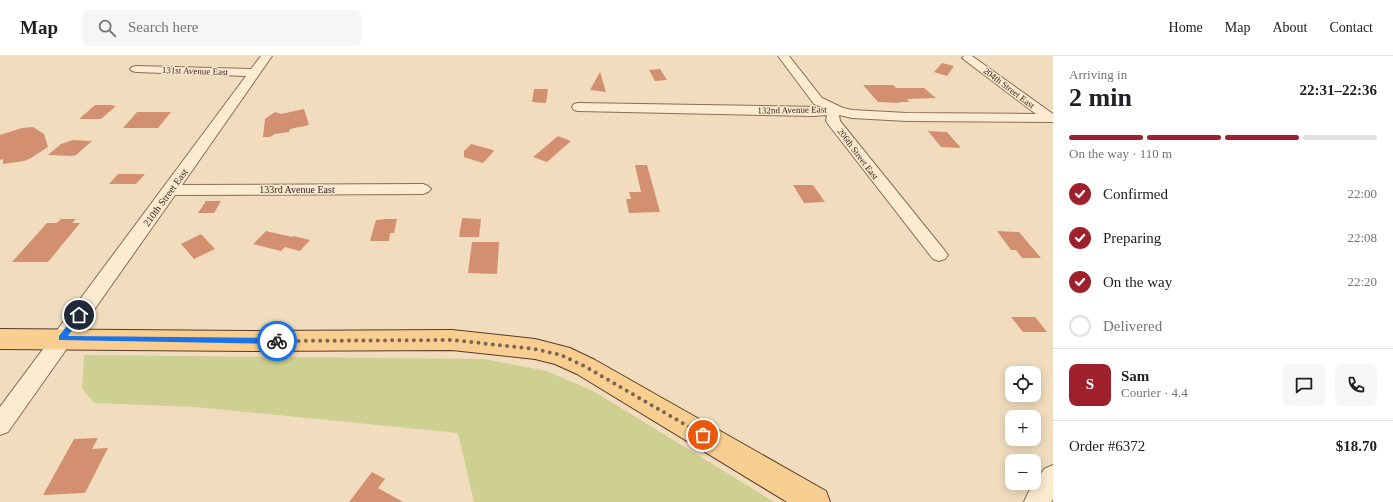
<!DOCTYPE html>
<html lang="en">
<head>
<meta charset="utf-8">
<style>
	:root { --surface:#fff; --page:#f6f6f6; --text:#202124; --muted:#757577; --line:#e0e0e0; --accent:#9e202d }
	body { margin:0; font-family:Georgia,serif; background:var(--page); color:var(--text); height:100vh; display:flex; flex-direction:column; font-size:15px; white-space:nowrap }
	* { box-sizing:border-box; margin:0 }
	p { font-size:13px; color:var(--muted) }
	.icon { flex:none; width:22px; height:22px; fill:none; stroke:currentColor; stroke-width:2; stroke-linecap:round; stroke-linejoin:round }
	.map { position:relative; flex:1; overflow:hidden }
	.sheet { display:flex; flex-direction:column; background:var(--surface); width:340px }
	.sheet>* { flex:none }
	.buttons { position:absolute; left:1005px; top:310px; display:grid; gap:8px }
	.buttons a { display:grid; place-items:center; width:36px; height:36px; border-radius:8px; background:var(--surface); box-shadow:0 2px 10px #0003; font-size:20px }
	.pin { position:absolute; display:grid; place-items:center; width:34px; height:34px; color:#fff; margin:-17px; border:2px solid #fff; border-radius:50%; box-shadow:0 1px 4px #0007 }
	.courier { position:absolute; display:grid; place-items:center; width:40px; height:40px; margin:-20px; border:3px solid #1a73e8; border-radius:50%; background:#fff; color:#222; box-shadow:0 1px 5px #0007 }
	.summary em { font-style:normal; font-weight:600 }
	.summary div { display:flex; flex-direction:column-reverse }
	.summary { display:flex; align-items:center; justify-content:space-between; height:68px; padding:0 16px }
	h1 { font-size:26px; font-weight:600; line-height:30px }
	.bar { display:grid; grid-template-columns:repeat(4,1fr); gap:6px 4px; align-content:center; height:48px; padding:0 16px }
	.bar i { height:5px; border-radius:3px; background:var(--line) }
	.bar .active { background:var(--accent) }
	.bar p { grid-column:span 4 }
	.line { display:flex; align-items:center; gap:10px; padding:0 16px; border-top:1px solid var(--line) }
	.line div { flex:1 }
	.round { display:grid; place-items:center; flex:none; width:42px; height:42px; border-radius:8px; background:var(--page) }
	ol { padding:0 16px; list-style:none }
	li { display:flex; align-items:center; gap:12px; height:44px }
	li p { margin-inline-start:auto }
	li .icon { padding:4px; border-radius:50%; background:var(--accent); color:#fff; stroke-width:4 }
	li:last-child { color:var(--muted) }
	li i { width:22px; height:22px; border:2px solid var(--line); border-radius:50% }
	header { display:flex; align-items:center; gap:24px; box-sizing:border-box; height:56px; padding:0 20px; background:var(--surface); border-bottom:1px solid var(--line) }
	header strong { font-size:19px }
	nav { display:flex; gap:22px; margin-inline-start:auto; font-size:14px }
	.search { width:280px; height:36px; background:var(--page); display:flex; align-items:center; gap:10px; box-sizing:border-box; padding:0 14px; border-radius:8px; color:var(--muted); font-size:15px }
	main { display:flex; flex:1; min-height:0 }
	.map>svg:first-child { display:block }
</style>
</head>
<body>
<header>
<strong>Map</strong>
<div class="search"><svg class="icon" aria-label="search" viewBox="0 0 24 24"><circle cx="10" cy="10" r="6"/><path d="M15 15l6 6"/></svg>Search here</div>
<nav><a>Home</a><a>Map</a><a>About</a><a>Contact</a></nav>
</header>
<main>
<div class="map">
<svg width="1053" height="446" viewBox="0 0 1053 446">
	<rect width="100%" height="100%" fill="#f1ddbe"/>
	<!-- green -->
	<path fill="#ced091" d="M84 299 484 303 547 315 595 336 774 446H474L458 377 195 351 94 347 82 332Z"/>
	<!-- building -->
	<path fill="#d39070" d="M942 7 954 10 947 20 934 16Z
		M660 13 667 24 655 25 649 14Z
		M600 16 606 36 590 34Z
		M863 29H893L896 32H924L936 42 907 43 909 46H899L901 47 878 46Z
		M534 33H548L546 47 532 46Z
		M95 49H110L116 50 101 63H79Z
		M304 53 309 69 290 73 289 76 275 78 270 81H263L265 63 275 56 281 58Z
		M137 56H171L158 72H123Z
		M33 71 44 78 48 91 31 102 24 105 3 108V103L0 104V79L22 72Z
		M928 75 947 76 961 92 941 91Z
		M558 80 571 85 547 106 533 101Z
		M73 84 92 85 76 99 72 100 48 99 61 88Z
		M471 88 493 94 494 95 483 107 464 101V95Z
		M635 109H647L660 156 629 157 626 143H631L629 136H641Z
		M118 118H145L136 128H109Z
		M793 129H813L825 146 804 147Z
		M206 145H221L214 157H198Z
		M462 162 481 163 479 181H459Z
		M61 163H76L72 167H80L48 206H12L47 167H57Z
		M386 163H397L394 177H390L389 185H370L376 164Z
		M266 175 292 181 293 180 310 184 300 195 285 191 281 195 253 188Z
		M997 175 1019 176 1041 202H1022L1016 194H1011Z
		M201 178 215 193 194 203 181 188Z
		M472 186H499L497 218 468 217Z
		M1011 261H1035L1047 276H1023Z
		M98 382 92 393 108 392 85 437 43 439 74 383Z
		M372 416 385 423 378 432 403 446H349Z"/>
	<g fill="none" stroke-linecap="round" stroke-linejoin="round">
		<defs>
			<path id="minor" d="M261 0H272L182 129 423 128 428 130 431 133 428 136 423 138 175 139 8 376 0 379V351L246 20 136 16 132 15 130 13 132 11 136 10 251 13Z
				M778 0H789L822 42 843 52 852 54 907 57 1036 58 962 2 964 0H972L1053 58V66L907 65 852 62 839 59 840 65 945 195 948 199 945 203 939 205 933 203 828 68 826 65 827 59 814 60 578 55 574 54 572 51 574 48 578 47 822 51 814 48Z
				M1053 409V443L1051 446H1024L1028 437 1044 413Z"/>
			<path id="major" d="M0 273 250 275 452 274 535 283 570 292 595 304 826 435 830 446H787L577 318 555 308 535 303 452 294 250 295 0 293Z"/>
		</defs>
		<!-- minor casing -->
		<use href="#minor" stroke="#8b6c55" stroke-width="2"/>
		<!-- major casing -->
		<use href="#major" stroke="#583b2a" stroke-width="2"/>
		<!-- minor -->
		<use href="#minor" fill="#fbebd1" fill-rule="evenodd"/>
		<!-- major -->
		<use href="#major" fill="#f8ce91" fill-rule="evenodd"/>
	</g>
	<!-- route -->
	<path fill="#1a73e8" d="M79 256 83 259 68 280 277 282 280 285 277 288 59 284V280L77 257Z"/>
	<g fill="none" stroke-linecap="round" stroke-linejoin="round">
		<!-- done -->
		<path stroke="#796754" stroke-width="4" stroke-dasharray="0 7.2" d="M277 285 452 284 535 293 561 299 586 311 703 379"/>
	</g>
	<g text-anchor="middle" stroke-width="3" stroke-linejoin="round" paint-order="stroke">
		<!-- far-street labels -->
		<g font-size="9" fill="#39271b" stroke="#f8e8ce">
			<text transform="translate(195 15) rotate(2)" y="3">131st Avenue East</text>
			<text transform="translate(1009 32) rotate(37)" y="3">204th Street East</text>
			<text transform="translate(792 54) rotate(-1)" y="3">132nd Avenue East</text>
			<text transform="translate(858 98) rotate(53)" y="3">206th Street East</text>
		</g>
		<!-- street labels -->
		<g font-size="10" fill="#39271b" stroke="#f8e8ce">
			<text x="297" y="137">133rd Avenue East</text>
			<text transform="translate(165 141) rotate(-54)" y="4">210th Street East</text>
		</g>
	</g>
</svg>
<div class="buttons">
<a><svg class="icon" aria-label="locate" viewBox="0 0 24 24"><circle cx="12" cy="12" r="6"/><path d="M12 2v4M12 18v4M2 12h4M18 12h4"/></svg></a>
<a>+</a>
<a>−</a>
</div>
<div class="pin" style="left:703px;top:379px;background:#ea580c"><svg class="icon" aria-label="bag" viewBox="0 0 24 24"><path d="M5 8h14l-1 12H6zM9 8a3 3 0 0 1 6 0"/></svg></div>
<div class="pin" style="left:79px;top:259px;background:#1f2937"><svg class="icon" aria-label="home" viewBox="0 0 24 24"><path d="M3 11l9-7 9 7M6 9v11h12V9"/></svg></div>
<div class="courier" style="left:277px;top:285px"><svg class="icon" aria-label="bike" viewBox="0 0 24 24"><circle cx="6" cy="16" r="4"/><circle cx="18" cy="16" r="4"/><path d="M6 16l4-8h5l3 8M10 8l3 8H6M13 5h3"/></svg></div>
</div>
<section class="sheet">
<div class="summary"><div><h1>2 min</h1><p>Arriving in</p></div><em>22:31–22:36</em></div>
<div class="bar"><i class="active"></i><i class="active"></i><i class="active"></i><i></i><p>On the way · 110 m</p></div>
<ol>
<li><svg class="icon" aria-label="check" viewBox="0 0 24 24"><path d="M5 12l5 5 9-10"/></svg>Confirmed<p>22:00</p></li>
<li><svg class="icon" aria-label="check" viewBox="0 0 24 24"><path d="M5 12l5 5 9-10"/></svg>Preparing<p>22:08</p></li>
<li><svg class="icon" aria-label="check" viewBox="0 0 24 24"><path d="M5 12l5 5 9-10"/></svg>On the way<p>22:20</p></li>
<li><i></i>Delivered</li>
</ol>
<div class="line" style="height:72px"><b class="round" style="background:var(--accent);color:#fff">S</b><div><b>Sam</b><p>Courier · 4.4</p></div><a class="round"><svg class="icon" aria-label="chat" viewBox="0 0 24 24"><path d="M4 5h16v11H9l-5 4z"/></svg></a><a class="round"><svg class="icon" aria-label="phone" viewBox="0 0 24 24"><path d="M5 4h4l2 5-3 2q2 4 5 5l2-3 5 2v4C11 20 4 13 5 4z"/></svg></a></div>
<div class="line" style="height:52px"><div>Order #6372</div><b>$18.70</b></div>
</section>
</main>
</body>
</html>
